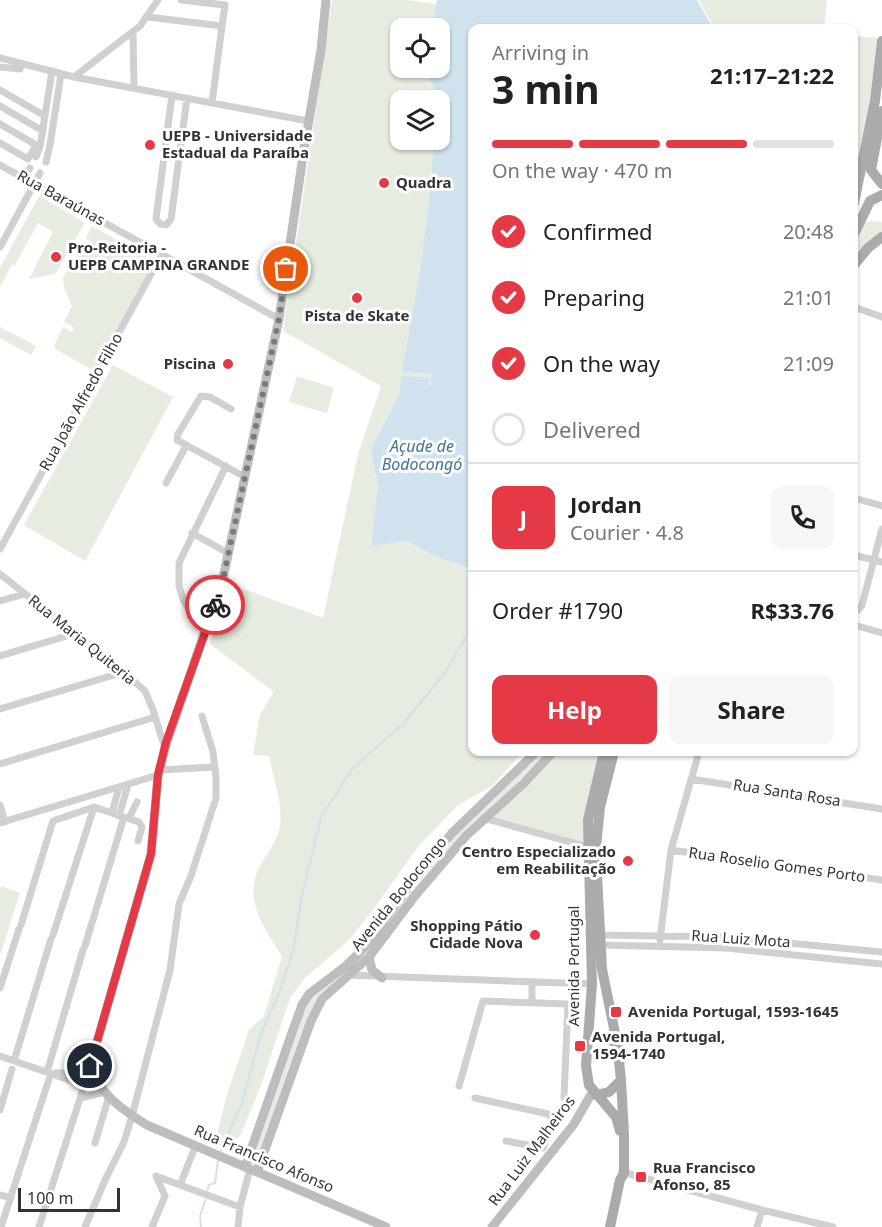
<!DOCTYPE html>
<html lang="en">
<head>
<meta charset="utf-8">
<style>
	:root { --surface:#fff; --page:#f6f6f6; --text:#222; --muted:#767676; --line:#e0e0e0; --accent:#e63946 }
	body { margin:0; font-family:"Noto Sans",sans-serif; background:var(--page); color:var(--text); height:100vh; display:flex; flex-direction:column; font-size:22px; white-space:nowrap }
	* { box-sizing:border-box; margin:0 }
	p { font-size:20px; color:var(--muted) }
	.icon { flex:none; width:33px; height:33px; fill:none; stroke:currentColor; stroke-width:2; stroke-linecap:round; stroke-linejoin:round }
	.map { position:relative; flex:1; overflow:hidden }
	.side { position:absolute; left:468px; top:24px; width:390px; height:732px; display:flex; flex-direction:column; background:var(--surface); border-radius:12px; box-shadow:0 2px 4px #0004 }
	.side>* { flex:none }
	.controls { position:absolute; left:390px; top:18px; display:grid; gap:12px }
	.controls a { display:grid; place-items:center; width:60px; height:60px; border-radius:12px; background:var(--surface); box-shadow:0 2px 4px #0004; font-size:30px }
	.scale { position:absolute; left:18px; bottom:15px; width:102px; box-sizing:border-box; padding-left:6px; border:3px solid #333; border-top:0; font-size:16px; line-height:21px; white-space:nowrap; color:#333; -webkit-text-stroke:4px #fff; paint-order:stroke }
	.pin { position:absolute; display:grid; place-items:center; width:51px; height:51px; color:#fff; margin:-26px; border:3px solid #fff; border-radius:50%; box-shadow:0 2px 6px #0007 }
	.courier { position:absolute; display:grid; place-items:center; width:60px; height:60px; margin:-30px; border:4px solid #e63946; border-radius:50%; background:#fff; color:#222; box-shadow:0 2px 8px #0007 }
	.head em { font-style:normal; font-weight:700 }
	.head div { display:flex; flex-direction:column-reverse }
	.head { display:flex; align-items:center; justify-content:space-between; height:102px; padding:0 24px }
	h1 { font-size:39px; font-weight:700; line-height:45px }
	.bar { display:grid; grid-template-columns:repeat(4,1fr); gap:9px 6px; align-content:center; height:72px; padding:0 24px }
	.bar i { height:8px; border-radius:4px; background:var(--line) }
	.bar .on { background:var(--accent) }
	.bar p { grid-column:span 4 }
	.line { display:flex; align-items:center; gap:15px; padding:0 24px; border-top:2px solid var(--line) }
	.line div { flex:1 }
	.round { display:grid; place-items:center; flex:none; width:63px; height:63px; border-radius:12px; background:var(--page) }
	ol { padding:0 24px; list-style:none }
	li { display:flex; align-items:center; gap:18px; height:66px }
	li p { margin-inline-start:auto }
	li .icon { padding:6px; border-radius:50%; background:var(--accent); color:#fff; stroke-width:4 }
	li:last-child { color:var(--muted) }
	li i { width:33px; height:33px; border:3px solid var(--line); border-radius:50% }
	.primary-button { display:flex; gap:12px; margin-top:auto; padding:12px 24px }
	.primary-button a { flex:1; height:69px; border-radius:12px; background:var(--accent); color:#fff; font-size:24px; font-weight:700; line-height:69px; text-align:center }
	.primary-button a+a { background:var(--page); color:var(--text) }
	.map>svg:first-child { display:block }
</style>
</head>
<body>
<div class="map">
<svg width="882" height="1227" viewBox="0 0 882 1227">
	<rect width="100%" height="100%" fill="#fff"/>
	<!-- green -->
	<path fill="#e6ecdf" d="M332 0H407L436 4 431 28H400V68H422L433 86 434 99V100H400V140H433L431 185 420 270 403 372 433 374 431 386H428L430 378 399 395 378 433 371 455 378 485 371 546 408 541 435 556 472 569V752H523L492 786 458 805 417 848 378 903 350 939 305 978 290 998 261 1085 240 1136 226 1147 216 1139 226 1097 249 1030 264 1016 282 956C266 932 244 901 258 870 265 855 278 842 280 825 283 804 273 777 269 756L253 755 260 714 274 692 210 644 227 583 323 618 358 454 381 386 283 331Z
		M699 0H827L824 28H714Z
		M854 36 877 38 874 87 854 187Z
		M39 196 85 223 55 274 29 279 53 232 38 223 15 265 12 264 0 287V268Z
		M873 221 882 222V233L854 261V239L862 223Z
		M92 226 154 261 96 372 57 350 54 346 63 327 72 332 74 330 73 327 64 322 72 306 64 288 63 278 83 244 90 242 86 238Z
		M0 327 36 346 31 355 0 338Z
		M113 365 173 397 85 561 24 525Z
		M297 376 334 388 327 413 289 402Z
		M539 752H549L473 825 368 956 323 993 315 1002 256 1167 250 1164 303 1009 309 998 349 966 456 833Z
		M555 752H602L584 844 488 818Z
		M1 886 20 893 0 955V891Z"/>
	<!-- water -->
	<path fill="#cfe2ee" d="M437 0H697L713 28H472V569L435 556 408 541 371 546 378 485 371 455 372 446 399 395 402 376 430 378 428 386 431 385 432 374 402 372 420 270 431 185 433 140H440V100H434L433 86 422 68H440V28H431Z"/>
	<g fill="none" stroke-linecap="round" stroke-linejoin="round">
		<!-- stream -->
		<path stroke="#cfe2ee" stroke-width="2" d="M220 1154 242 1103 261 1033 280 991 294 948 301 899 321 817 353 768 404 723 446 671 472 627
			M207 1192 209 1185 215 1183 218 1160
			M201 1227 200 1216 206 1198"/>
		<!-- street -->
		<path stroke="#d0d0d0" stroke-width="7" d="M181 0 225 5 222 26
			M148 17 222 26 212 103
			M133 32 134 88
			M0 58 74 77 308 121
			M0 67 20 69 22 64
			M74 77 140 26 158 0
			M0 90 45 116
			M172 95 156 219 160 224 166 225 171 219 187 98
			M0 106 43 131
			M0 124 38 146
			M0 143 28 159 36 145
			M36 157 40 147 52 71
			M46 162 50 145 61 74
			M0 165 279 319
			M23 178 30 168
			M0 247 40 173
			M854 307 882 317
			M231 409 210 397 201 396 178 434 177 440 245 477
			M166 483 186 446
			M854 498 882 506
			M192 533 228 553
			M0 549 162 254
			M854 555 882 562
			M0 574 124 672 145 691 153 710 165 748
			M0 601 25 594
			M854 611 858 610 862 605 882 529
			M209 622 187 606 183 599 179 586V563L226 466
			M854 625 882 633
			M0 656 73 634
			M0 709 124 672
			M0 764 155 717
			M159 770 215 767
			M691 779 882 809
			M0 805 5 822
			M112 813 119 787
			M119 816 128 785
			M129 818 137 802
			M483 818 588 847
			M0 823 158 775
			M671 850 882 880
			M21 925 53 821 94 807 139 822 142 827 138 841
			M53 935 94 807
			M599 935 725 937 882 952
			M660 940 671 850 699 752
			M600 945 726 948 882 964
			M85 946 124 817
			M347 975 592 984
			M0 988 19 929
			M532 1002V982
			M0 1056 84 1085
			M14 1061 51 939
			M47 1072 83 950
			M55 1073H66L86 1080
			M459 1086 483 1001 568 1004 564 1098
			M81 1098 105 1092
			M475 1098 548 1114 552 1118V1125L543 1148 506 1141
			M0 1110 12 1069
			M95 1143 109 1096
			M195 1147 180 1185 240 1207
			M622 1172 762 1210 833 1227
			M0 1195 11 1198
			M1 1227 49 1079
			M39 1227 90 1067
			M85 1227 106 1178 124 1142 132 1116 170 970 179 904 191 876 216 798V777L213 752 202 716
			M152 1227 165 1196 156 1176 180 1185
			M238 1227 240 1207 250 1169
			M757 1227 762 1210"/>
		<!-- secondary -->
		<path stroke="#bdbdbd" stroke-width="9" d="M326 0 321 50 304 149 279 319 223 578 167 742 158 775 151 854 90 1066C99 1094 124 1111 147 1125L386 1227
			M369 957 372 970 382 978
			M245 1167 294 1027 302 1005 309 994 347 965 359 953 371 940 415 878 452 833 536 752
			M257 1172 311 1021 322 999 369 957 414 897 466 836 523 784 553 752
			M492 1227 574 1124 593 1091"/>
		<!-- primary -->
		<path stroke="#ababab" stroke-width="10" d="M882 111 871 170 882 184
			M854 203 875 101 882 41
			M854 234 870 201 882 195
			M854 265 868 248 882 237
			M604 752 588 820 592 984 586 1066 589 1085 616 1117 620 1131
			M588 1040 602 1037 617 1043
			M596 1095 609 1092 621 1080
			M610 1227 620 1180 624 1173V1134L621 1080 617 1043 602 969 597 875 596 847 600 807 614 752"/>
	</g>
	<g fill="none" stroke-linecap="round" stroke-linejoin="round">
		<!-- done -->
		<path stroke="#7a7a7a" stroke-width="6" stroke-dasharray="0 10.8" d="M215 605 223 579 279 319 286 269"/>
		<!-- route -->
		<path stroke="#e63946" stroke-width="8" d="M90 1066 151 854 158 775 166 742 215 605"/>
	</g>
	<!-- markers -->
	<g fill="#e63946" stroke="#fff" stroke-width="2">
		<circle cx="150" cy="145" r="6"/>
		<circle cx="384" cy="183" r="6"/>
		<circle cx="56" cy="257" r="6"/>
		<circle cx="357" cy="298" r="6"/>
		<circle cx="228" cy="364" r="6"/>
		<circle cx="628" cy="861" r="6"/>
		<circle cx="535" cy="935" r="6"/>
		<rect x="610" y="1006" width="12" height="12" rx="3"/>
		<rect x="574" y="1040" width="12" height="12" rx="3"/>
		<rect x="635" y="1171" width="12" height="12" rx="3"/>
	</g>
	<g text-anchor="middle" stroke-width="6" stroke-linejoin="round" paint-order="stroke">
		<!-- poi labels -->
		<g font-size="15" font-weight="bold" fill="#333" stroke="#fff" text-anchor="start">
			<text x="162" y="141">UEPB - Universidade<tspan x="162" dy="17">Estadual da Paraíba</tspan></text>
			<text x="396" y="188">Quadra</text>
			<text x="68" y="253">Pro-Reitoria -<tspan x="68" dy="17">UEPB CAMPINA GRANDE</tspan></text>
			<text x="357" y="321" text-anchor="middle">Pista de Skate</text>
			<text x="216" y="369" text-anchor="end">Piscina</text>
			<text x="616" y="857" text-anchor="end">Centro Especializado<tspan x="616" dy="17">em Reabilitação</tspan></text>
			<text x="523" y="931" text-anchor="end">Shopping Pátio<tspan x="523" dy="17">Cidade Nova</tspan></text>
			<text x="628" y="1017">Avenida Portugal, 1593-1645</text>
			<text x="592" y="1042">Avenida Portugal,<tspan x="592" dy="17">1594-1740</tspan></text>
			<text x="653" y="1173">Rua Francisco<tspan x="653" dy="17">Afonso, 85</tspan></text>
		</g>
		<!-- street labels -->
		<g font-size="15" fill="#333" stroke="#fff">
			<text transform="translate(61 198) rotate(29)" y="5">Rua Baraúnas</text>
			<text transform="translate(81 402) rotate(-61)" y="5">Rua João Alfredo Filho</text>
			<text transform="translate(82 640) rotate(39)" y="5">Rua Maria Quiteria</text>
			<text transform="translate(787 793) rotate(9)" y="5">Rua Santa Rosa</text>
			<text transform="translate(777 865) rotate(8)" y="5">Rua Roselio Gomes Porto</text>
			<text transform="translate(399 894) rotate(-51)" y="5">Avenida Bodocongo</text>
			<text transform="translate(741 939) rotate(4)" y="5">Rua Luiz Mota</text>
			<text transform="translate(574 966) rotate(-90)" y="5">Avenida Portugal</text>
			<text transform="translate(532 1151) rotate(-53)" y="5">Rua Luiz Malheiros</text>
			<text transform="translate(264 1159) rotate(23)" y="5">Rua Francisco Afonso</text>
		</g>
		<!-- water labels -->
		<g font-size="16" font-style="italic" fill="#3f7597" stroke="#fff">
			<text x="422" y="452">Açude de<tspan x="422" dy="18">Bodocongó</tspan></text>
		</g>
	</g>
</svg>
<div class="controls">
<a><svg class="icon" aria-label="locate" viewBox="0 0 24 24"><circle cx="12" cy="12" r="6"/><path d="M12 2v4M12 18v4M2 12h4M18 12h4"/></svg></a>
<a><svg class="icon" aria-label="layers" viewBox="0 0 24 24"><path d="M12 4l9 5-9 5-9-5zM3 14l9 5 9-5"/></svg></a>
</div>
<div class="scale">100 m</div>
<div class="pin" style="left:286px;top:269px;background:#ea580c"><svg class="icon" aria-label="bag" viewBox="0 0 24 24"><path d="M5 8h14l-1 12H6zM9 8a3 3 0 0 1 6 0"/></svg></div>
<div class="pin" style="left:90px;top:1066px;background:#1f2937"><svg class="icon" aria-label="home" viewBox="0 0 24 24"><path d="M3 11l9-7 9 7M6 9v11h12V9"/></svg></div>
<div class="courier" style="left:215px;top:605px"><svg class="icon" aria-label="bike" viewBox="0 0 24 24"><circle cx="6" cy="16" r="4"/><circle cx="18" cy="16" r="4"/><path d="M6 16l4-8h5l3 8M10 8l3 8H6M13 5h3"/></svg></div>
<section class="side">
<div class="head"><div><h1>3 min</h1><p>Arriving in</p></div><em>21:17–21:22</em></div>
<div class="bar"><i class="on"></i><i class="on"></i><i class="on"></i><i></i><p>On the way · 470 m</p></div>
<ol>
<li><svg class="icon" aria-label="check" viewBox="0 0 24 24"><path d="M5 12l5 5 9-10"/></svg>Confirmed<p>20:48</p></li>
<li><svg class="icon" aria-label="check" viewBox="0 0 24 24"><path d="M5 12l5 5 9-10"/></svg>Preparing<p>21:01</p></li>
<li><svg class="icon" aria-label="check" viewBox="0 0 24 24"><path d="M5 12l5 5 9-10"/></svg>On the way<p>21:09</p></li>
<li><i></i>Delivered</li>
</ol>
<div class="line" style="height:108px"><b class="round" style="background:var(--accent);color:#fff">J</b><div><b>Jordan</b><p>Courier · 4.8</p></div><a class="round"><svg class="icon" aria-label="phone" viewBox="0 0 24 24"><path d="M5 4h4l2 5-3 2q2 4 5 5l2-3 5 2v4C11 20 4 13 5 4z"/></svg></a></div>
<div class="line" style="height:78px"><div>Order #1790</div><b>R$33.76</b></div>
<div class="primary-button"><a>Help</a><a>Share</a></div>
</section>
</div>
</body>
</html>
